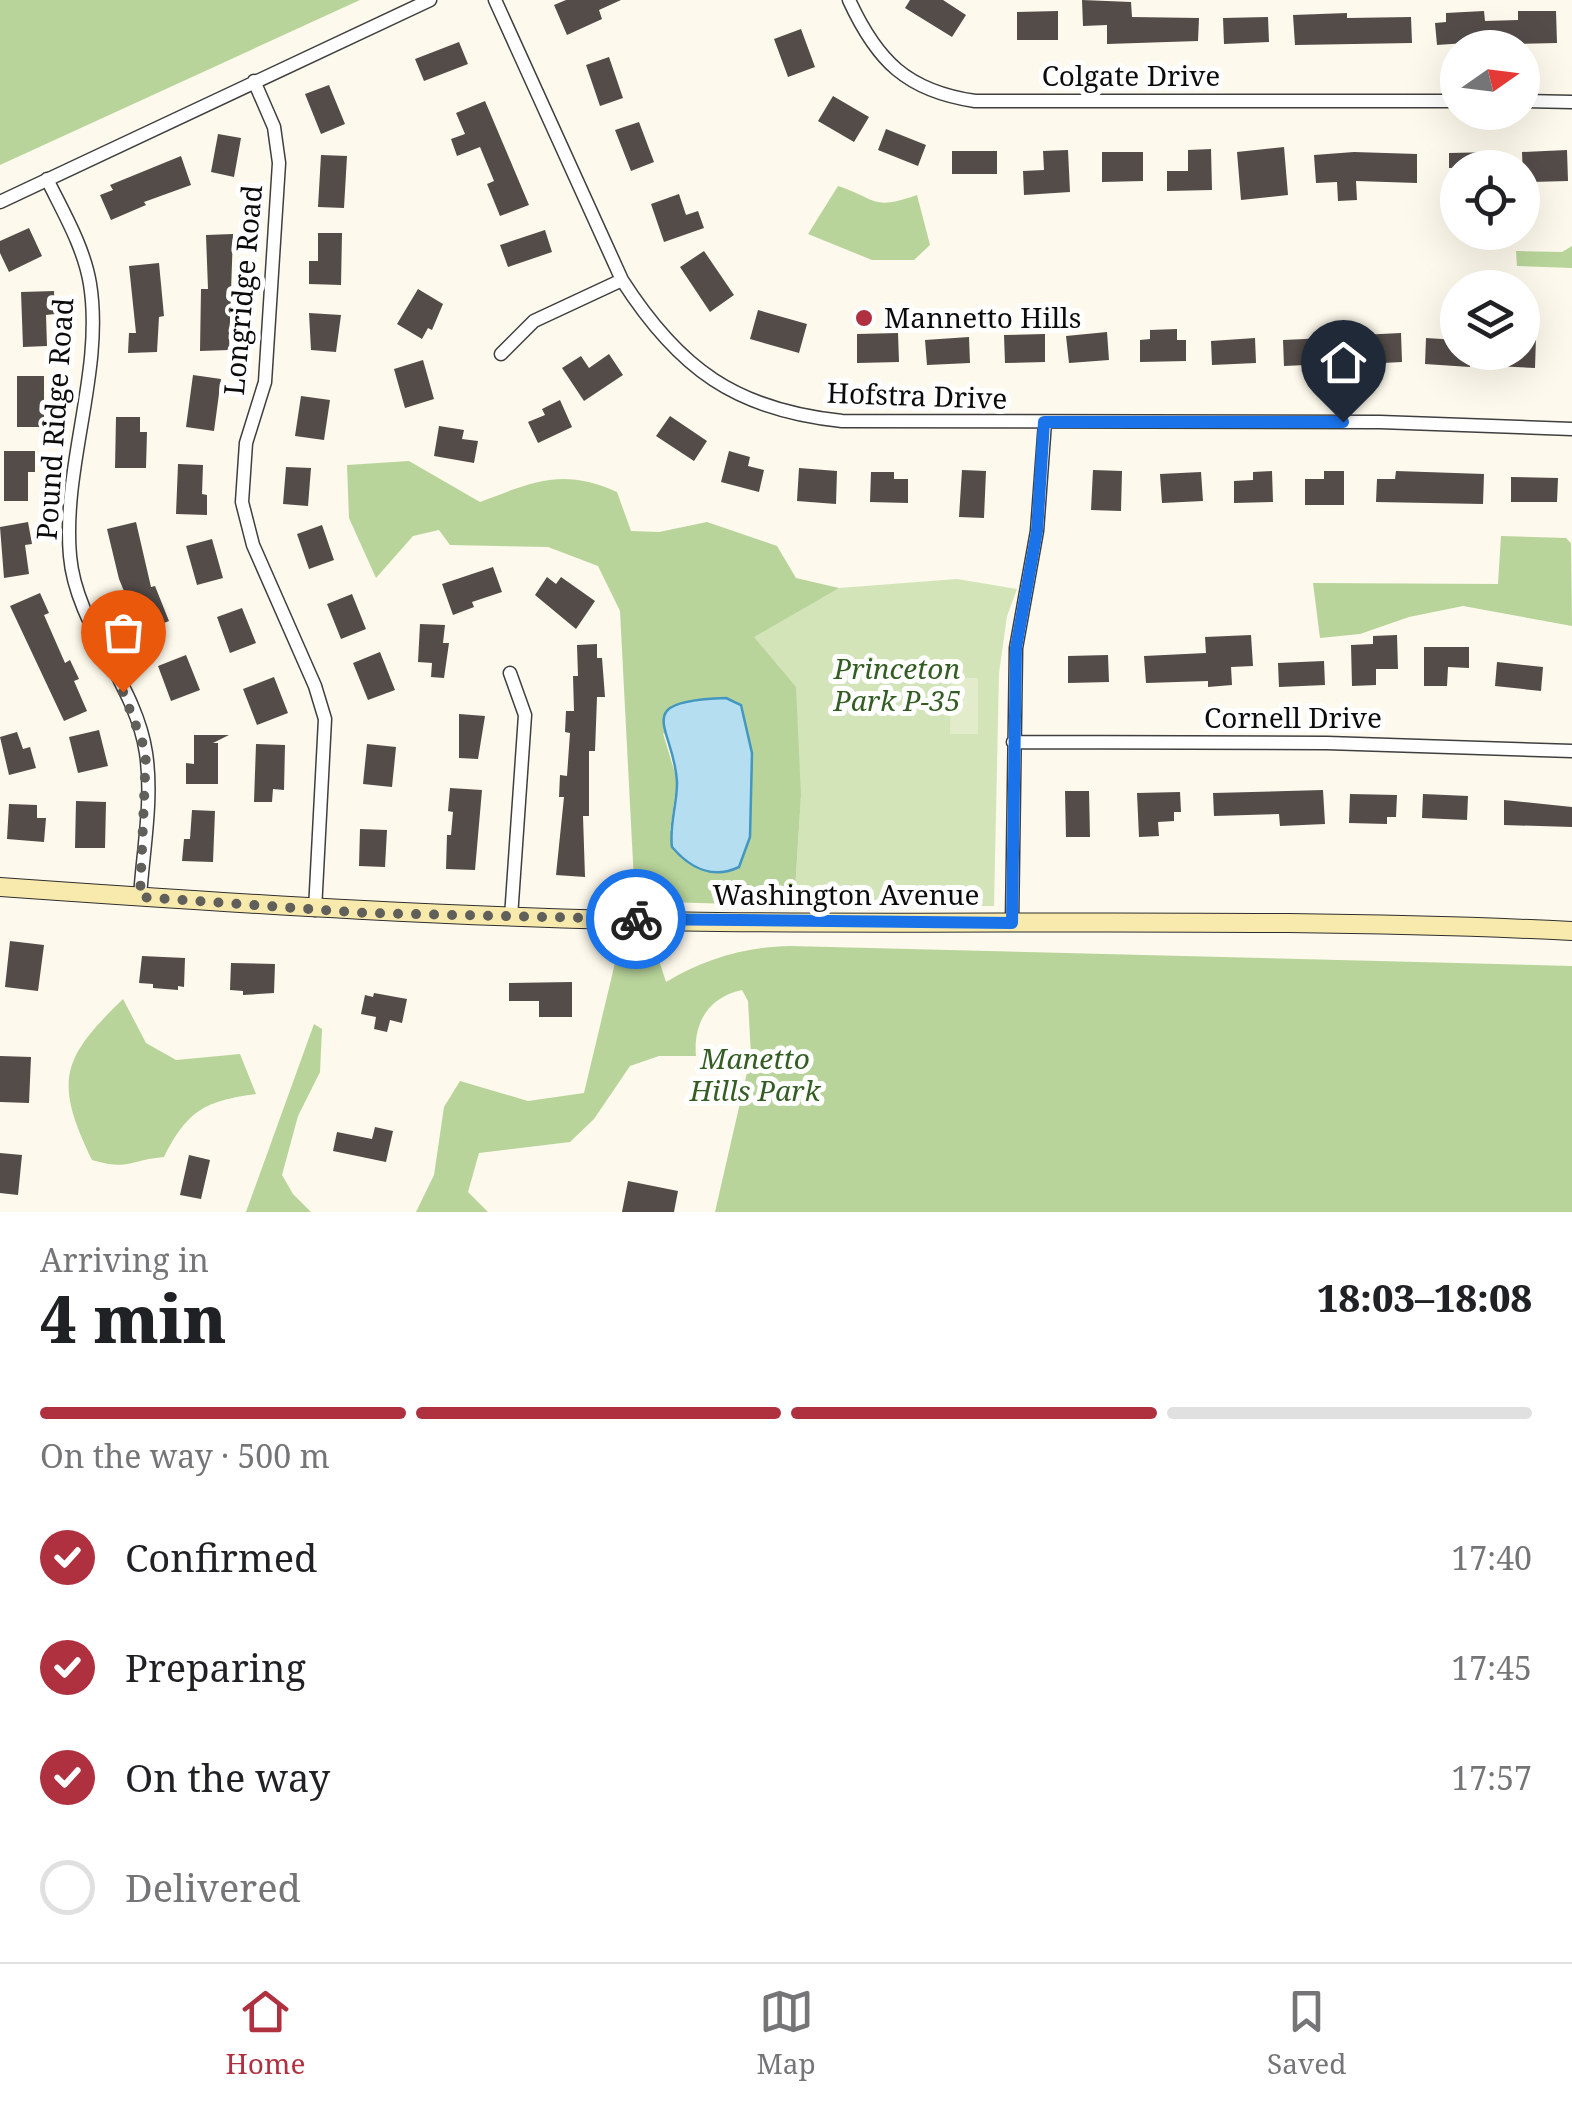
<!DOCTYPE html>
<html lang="en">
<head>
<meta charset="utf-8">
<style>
	:root { --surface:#fff; --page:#f6f6f6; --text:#202124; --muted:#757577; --line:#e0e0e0; --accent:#af3140 }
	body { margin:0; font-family:"Noto Serif",serif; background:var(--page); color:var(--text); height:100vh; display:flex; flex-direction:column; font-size:38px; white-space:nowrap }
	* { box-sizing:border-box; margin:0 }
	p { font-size:32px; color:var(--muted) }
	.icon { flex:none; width:55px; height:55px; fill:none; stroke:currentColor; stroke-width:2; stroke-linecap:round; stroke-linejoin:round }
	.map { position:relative; height:1212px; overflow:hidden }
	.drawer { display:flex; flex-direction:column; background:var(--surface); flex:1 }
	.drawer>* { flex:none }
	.needle { width:65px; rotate:76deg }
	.controls { position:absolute; left:1440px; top:30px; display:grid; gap:20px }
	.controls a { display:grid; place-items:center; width:100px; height:100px; border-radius:50%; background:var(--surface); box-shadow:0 10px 40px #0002; font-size:50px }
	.pin { position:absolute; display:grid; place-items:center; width:85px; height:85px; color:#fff; margin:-102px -42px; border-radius:50% 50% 50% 0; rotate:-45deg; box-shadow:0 0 10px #0007 }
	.pin .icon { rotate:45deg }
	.courier { position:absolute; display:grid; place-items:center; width:100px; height:100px; margin:-50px; border:8px solid #1a73e8; border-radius:50%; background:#fff; color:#222; box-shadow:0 2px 12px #0007 }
	.headline em { font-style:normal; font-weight:800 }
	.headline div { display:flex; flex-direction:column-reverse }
	.headline { display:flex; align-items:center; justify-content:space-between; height:170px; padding:0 40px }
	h1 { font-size:65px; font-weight:800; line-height:75px }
	.bar { display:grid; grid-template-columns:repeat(4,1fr); gap:15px 10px; align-content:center; height:120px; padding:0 40px }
	.bar i { height:12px; border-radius:8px; background:var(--line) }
	.bar .active { background:var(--accent) }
	.bar p { grid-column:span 4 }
	ol { padding:0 40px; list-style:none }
	li { display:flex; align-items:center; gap:30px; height:110px }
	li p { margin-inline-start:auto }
	li .icon { padding:10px; border-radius:50%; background:var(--accent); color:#fff; stroke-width:4 }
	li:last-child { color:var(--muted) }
	li i { width:55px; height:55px; border:5px solid var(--line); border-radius:50% }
	.tabs { display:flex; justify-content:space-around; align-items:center; height:140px; border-top:2px solid var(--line); background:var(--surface); font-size:28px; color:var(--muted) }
	.tabs a { display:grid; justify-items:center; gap:5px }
	.tabs .active { color:var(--accent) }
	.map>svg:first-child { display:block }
</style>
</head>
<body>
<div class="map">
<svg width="1572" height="1212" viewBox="0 0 1572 1212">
	<rect width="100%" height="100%" fill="#fdf9ec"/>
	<!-- green -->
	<path fill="#d3e4b9" d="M957 579 1017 589 1007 616 999 673 994 906H794L801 796 733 637 839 588Z"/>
	<!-- forest -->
	<path fill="#b8d49a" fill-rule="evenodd" d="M0 0H360L0 165Z
		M838 186C878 199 871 211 917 195L930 245 914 260H872L808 234Z
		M1572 246V268L1517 266 1516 251 1562 252Z
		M409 461 480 502C533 482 562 467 617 492L631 531 659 532 707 522 777 546 796 578 839 588 754 637 796 687 801 796 794 906 635 901 620 611 598 566 548 547 450 545 439 530 413 536 376 578 349 518 347 465ZM663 733 748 796 750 837 670 831 677 780Z
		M1501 536 1566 538 1571 543 1572 626 1463 606 1409 617 1360 634 1320 638 1313 583 1498 584Z
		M645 931 651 936 666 982C705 959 744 947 790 946L1572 966V1212H715L751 1055 748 1001 742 990C709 997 693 1022 696 1056H659L630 1066 594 1119 570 1142 479 1153 468 1192 488 1212H416L434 1175 444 1107 460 1081 528 1101 584 1093 620 942Z
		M123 999 146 1043 176 1060 240 1054 256 1094C205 1101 188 1110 164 1157 129 1160 130 1171 92 1160 54 1081 61 1059 123 999Z
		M314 1024 322 1029 320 1072 298 1116 282 1175 293 1194 311 1212H246Z"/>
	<!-- pitch -->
	<path fill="#e3ecca" d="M951 678H978V734H950Z"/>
	<!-- water -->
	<path fill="#b5def0" stroke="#4397c0" stroke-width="2.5" d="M726 698 741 705 752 753 750 837 739 867C712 880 689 867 672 847 669 825 677 805 677 783 675 727 627 701 726 698Z"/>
	<!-- building -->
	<path fill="#534c49" d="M566 0H621L599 10 602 19 567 35 554 5Z
		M910 0H943L966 15 952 37 905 8Z
		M1082 0 1131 2 1132 17 1199 18 1198 41 1107 44V25L1083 26Z
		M1058 11V40H1017V12Z
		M1484 11 1485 21 1518 20V11H1556L1557 43 1508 44V40L1437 45 1435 23 1446 22V13Z
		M1347 13V18L1411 17 1412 43 1295 45 1293 15Z
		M1268 17 1269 42 1224 44 1223 18Z
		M801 29 815 67 788 77 774 39Z
		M459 42 468 64 424 81 415 59Z
		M609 57 623 98 600 106 586 65Z
		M329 85 345 124 321 134 305 94Z
		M833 96 869 117 854 142 818 121Z
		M485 101 529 205 500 216 487 184 494 181 480 147 457 156 451 139 465 134 456 113Z
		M639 122 654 162 631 171 615 130Z
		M886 129 926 145 918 166 878 150Z
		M218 134 241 138 234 177 211 172Z
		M1284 147 1288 195 1241 200 1237 152Z
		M1211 149 1212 190 1167 191V171H1188V150Z
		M1068 150 1070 192 1024 195 1023 171 1044 170 1043 151Z
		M1567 150 1568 181 1531 182V177H1523L1522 152Z
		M952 151H997V174H952Z
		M1102 152H1143V181L1102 182Z
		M1354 152 1417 154V183L1356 181 1357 200 1338 201 1337 182 1316 183 1314 155Z
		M1496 152 1497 168H1449V153Z
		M321 155 347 156 344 208 318 207Z
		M181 156 191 185 144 202 146 205 111 220 100 195 113 190 110 185Z
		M679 194 686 215 698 211 704 228 664 242 651 204Z
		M29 228 42 256 9 272 0 253V241Z
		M545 230 552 252 508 267 500 245Z
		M318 233H342L341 285 309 284V261H318Z
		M233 234 229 350 200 351 201 289H208L206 235Z
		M704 251 734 295 710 312 680 267Z
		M159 263 164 316 159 317 157 352 128 353 129 333H136L129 266Z
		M418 289 443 304 432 330 428 328 422 339 397 324Z
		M54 291 55 314 46 315 47 346 23 347 21 292Z
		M758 310 807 324 799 353 750 339Z
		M309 313 341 315 336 352 311 350Z
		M1177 329V340H1186V361L1140 362V340L1150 339V330Z
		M1107 332 1109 360 1069 363 1066 336Z
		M898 333 899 362 857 363V334Z
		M1401 333 1402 362 1362 364 1360 335Z
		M1045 334V362L1005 363 1004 335Z
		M1522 336 1536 337 1535 368 1494 366V352H1522Z
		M969 337 970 363 927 365 925 340Z
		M1255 338 1256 363 1212 365 1211 341Z
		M1327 338 1328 364 1284 366 1283 340Z
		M1426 338 1458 340V352H1471L1470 367 1425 364Z
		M609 354 623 375 584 401 562 368 581 356 589 368Z
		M423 360 434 399 405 408 394 369Z
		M193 375 221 379 214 431 186 427Z
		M17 376H44V427H17Z
		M301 396 330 400 324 440 295 436Z
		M560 400 572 427 538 443 528 422 545 415 542 409Z
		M670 416 707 441 694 461 656 436Z
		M116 417H140V432H147L146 468H115Z
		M439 426 464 430 462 439 478 441 474 463 434 456Z
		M4 451H35V472H28V501H4Z
		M729 451 750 457 748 466 764 470 759 492 721 482Z
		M178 464 203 465 202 494 207 495V515L176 514Z
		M286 467 311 468 308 506 283 504Z
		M799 468 837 471 836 504 797 501Z
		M962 470 986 471 984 518 959 517Z
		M1093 470 1122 471 1121 511 1091 510Z
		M1272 471 1273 502 1234 503V481L1253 480V472Z
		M1324 471H1344V505H1305V479H1324Z
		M1396 471 1484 474 1483 504 1376 502 1377 479H1395Z
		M871 472H894V479H908V503L870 502Z
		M1201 472 1203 501 1162 503 1160 474Z
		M1511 477 1558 478 1557 502H1511Z
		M28 522 32 544 25 545 29 574 4 578 0 527Z
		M136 522 151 587 155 586 169 621 141 632 119 579 107 529Z
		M322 525 334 560 309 569 297 534Z
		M212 539 223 578 197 585 186 546Z
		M493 567 502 592 472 602 474 607 453 615 442 584Z
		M547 577 556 584 561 577 595 601 576 629 535 595Z
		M40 593 49 613 44 615 65 663 70 660 79 679 74 681 87 711 64 721 10 606Z
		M352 594 366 629 341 639 327 604Z
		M242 608 256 643 230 653 217 617Z
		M420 624 445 625 443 643H449L444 678 431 677 432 663 418 662Z
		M1251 635 1253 666 1231 667 1232 685 1208 687V681L1146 683 1144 656 1206 653 1205 637Z
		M1397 635 1398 669H1376V685L1352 686 1351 645 1373 644V636Z
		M597 644V658H602L605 697H597L595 751H589V816H583L585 877 556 875 564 797H559L560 775 567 776 570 733 565 732 566 711H574L573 676H578L577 645Z
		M1424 647H1469V668L1448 667 1447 686H1424Z
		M380 652 395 690 368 700 353 663Z
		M186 655 200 690 171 701 158 666Z
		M1108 655 1109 682 1068 683V656Z
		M1324 661 1325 685 1279 687 1278 663Z
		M1497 662 1543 667 1541 691 1495 686Z
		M274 677 288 713 257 725 243 689Z
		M459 714 485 716 478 759 459 758Z
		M99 730 108 766 78 773 69 737Z
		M17 732 23 749 30 747 36 768 9 775 0 737Z
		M194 735H229L213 743H218V784H186V763L194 764Z
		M256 744 285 745 284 790 273 789 272 802H254Z
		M367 744 396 747 392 787 363 784Z
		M450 788 482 790 475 870 446 869 447 835H451L453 812 448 811Z
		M1323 790 1325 824 1280 826 1279 814 1214 816 1213 793Z
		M1065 791H1089L1090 837H1066Z
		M1180 792 1181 812H1174V821L1158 822 1159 836 1139 837 1137 793Z
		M1350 794 1397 795 1396 817H1387V824L1349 823Z
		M1423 794 1468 796 1467 820 1422 818Z
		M1504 800 1572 807V827L1504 825Z
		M76 801 106 802 105 848H75Z
		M9 804 37 805V818H46L44 842 7 839Z
		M192 810 215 811 213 862 182 861 184 839H190Z
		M360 829 387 830 385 867 359 866Z
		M10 941 44 945 38 991 5 987Z
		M142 956 185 958 184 987 178 986V990L153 988V984L139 983Z
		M231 963 275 964 274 993 243 995V991L230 990Z
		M572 982V1017H539V1001H509V983Z
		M374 993 407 999 402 1023 390 1020 387 1032 374 1029 376 1017 361 1014 365 995 373 997Z
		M0 1056 31 1057 29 1103 0 1102Z
		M375 1127 393 1131 386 1162 333 1151 337 1132 372 1139Z
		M0 1153 22 1155 18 1195 0 1193Z
		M189 1155 210 1160 201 1199 180 1195Z
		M628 1181 678 1191 674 1212H622Z"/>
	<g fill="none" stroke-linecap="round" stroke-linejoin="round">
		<defs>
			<path id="street" d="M495 0 622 280C679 369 736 410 842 421L1380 422 1572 429
				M849 0C877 61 907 91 975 101H1458
				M254 81 274 127 279 163 265 382 246 443 242 502 253 545 315 686 325 719 315 910
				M1522 101 1572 102
				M47 179C63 212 84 247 90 284 104 371 62 466 70 556 76 626 136 684 146 753 153 800 143 850 140 897
				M0 202 430 0
				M501 354 534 321 622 280
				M510 673 525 715 511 917
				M1013 742 1327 743 1572 751
				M1012 923 1016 648 1037 531 1045 422"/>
			<path id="secondary" d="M0 887C240 904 478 919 718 922 1003 925 1288 917 1572 931"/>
		</defs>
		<!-- street casing -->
		<use href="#street" stroke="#3f3f3f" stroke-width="15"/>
		<!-- secondary casing -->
		<use href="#secondary" stroke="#2e2e2e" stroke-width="20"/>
		<!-- street -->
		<use href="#street" stroke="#fff" stroke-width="12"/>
		<!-- secondary -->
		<use href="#secondary" stroke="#f8eaad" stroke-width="18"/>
	</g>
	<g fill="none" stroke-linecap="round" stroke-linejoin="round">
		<!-- done -->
		<path stroke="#605f5a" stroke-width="10" stroke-dasharray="0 18" d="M123 692 146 752 140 897 366 913 636 919"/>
		<!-- route -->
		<path stroke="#1a73e8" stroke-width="12" d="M636 919 1012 923 1016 648 1037 531 1044 422H1343"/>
	</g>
	<!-- markers -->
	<circle fill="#af3140" stroke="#fff" stroke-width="4" cx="864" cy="318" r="10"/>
	<g text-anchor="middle" stroke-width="10" stroke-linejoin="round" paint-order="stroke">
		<!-- street labels -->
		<g font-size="28" fill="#0c0c0c" stroke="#fff">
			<text x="1131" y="86">Colgate Drive</text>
			<text transform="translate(243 290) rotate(-85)" y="10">Longridge Road</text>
			<text transform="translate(917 396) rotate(2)" y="10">Hofstra Drive</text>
			<text transform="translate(55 419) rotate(-86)" y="10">Pound Ridge Road</text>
			<text x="1293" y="728">Cornell Drive</text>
			<text x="846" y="905">Washington Avenue</text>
		</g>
		<!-- poi labels -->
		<g font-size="28" fill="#0c0c0c" stroke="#fff" text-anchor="start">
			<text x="884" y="328">Mannetto Hills</text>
		</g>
		<!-- park labels -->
		<g font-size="28" font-style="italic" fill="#335d22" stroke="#fff">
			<text x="897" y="679">Princeton<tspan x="897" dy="32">Park P-35</tspan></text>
			<text x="755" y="1069">Manetto<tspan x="755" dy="32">Hills Park</tspan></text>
		</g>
	</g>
</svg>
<div class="controls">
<a><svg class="needle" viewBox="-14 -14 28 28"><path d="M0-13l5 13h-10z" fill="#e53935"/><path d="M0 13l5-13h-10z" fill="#757577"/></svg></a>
<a><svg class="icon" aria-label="locate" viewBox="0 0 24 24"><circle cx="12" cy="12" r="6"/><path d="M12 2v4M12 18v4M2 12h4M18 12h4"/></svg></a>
<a><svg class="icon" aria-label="layers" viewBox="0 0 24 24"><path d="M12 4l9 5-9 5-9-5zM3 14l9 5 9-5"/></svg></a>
</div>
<div class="pin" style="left:123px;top:692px;background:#ea580c"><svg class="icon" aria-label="bag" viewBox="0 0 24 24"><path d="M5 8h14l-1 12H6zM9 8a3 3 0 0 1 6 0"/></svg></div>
<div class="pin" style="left:1343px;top:422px;background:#1f2937"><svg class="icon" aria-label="home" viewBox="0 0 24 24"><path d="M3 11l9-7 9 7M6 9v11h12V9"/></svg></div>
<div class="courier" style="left:636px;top:919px"><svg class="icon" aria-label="bike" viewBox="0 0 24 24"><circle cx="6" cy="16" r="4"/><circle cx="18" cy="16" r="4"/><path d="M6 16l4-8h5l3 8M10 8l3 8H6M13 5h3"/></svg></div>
</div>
<section class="drawer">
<div class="headline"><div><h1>4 min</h1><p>Arriving in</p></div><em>18:03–18:08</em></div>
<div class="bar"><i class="active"></i><i class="active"></i><i class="active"></i><i></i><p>On the way · 500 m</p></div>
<ol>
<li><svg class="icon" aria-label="check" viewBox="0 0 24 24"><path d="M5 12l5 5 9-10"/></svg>Confirmed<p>17:40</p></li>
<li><svg class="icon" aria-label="check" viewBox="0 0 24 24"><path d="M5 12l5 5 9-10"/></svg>Preparing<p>17:45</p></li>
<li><svg class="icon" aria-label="check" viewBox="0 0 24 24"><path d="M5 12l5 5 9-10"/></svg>On the way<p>17:57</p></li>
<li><i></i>Delivered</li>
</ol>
</section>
<nav class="tabs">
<a class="active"><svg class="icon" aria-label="home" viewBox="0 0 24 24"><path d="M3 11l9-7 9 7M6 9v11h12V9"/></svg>Home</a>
<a><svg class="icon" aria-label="map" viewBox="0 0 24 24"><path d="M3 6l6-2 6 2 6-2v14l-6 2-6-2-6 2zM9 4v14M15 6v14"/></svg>Map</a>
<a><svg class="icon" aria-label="saved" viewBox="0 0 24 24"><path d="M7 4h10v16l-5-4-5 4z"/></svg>Saved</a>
</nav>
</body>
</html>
